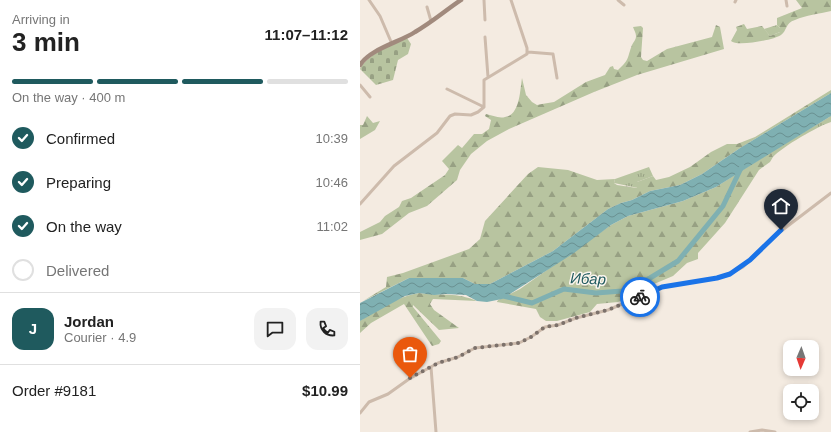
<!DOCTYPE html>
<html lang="en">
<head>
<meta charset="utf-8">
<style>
	:root { --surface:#fff; --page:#f2f2f2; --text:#222; --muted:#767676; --line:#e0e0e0; --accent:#1f5a5e }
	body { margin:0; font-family:Helvetica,sans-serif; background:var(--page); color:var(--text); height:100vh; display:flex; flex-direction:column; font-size:15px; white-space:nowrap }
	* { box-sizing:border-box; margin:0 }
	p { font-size:13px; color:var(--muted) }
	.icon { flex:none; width:22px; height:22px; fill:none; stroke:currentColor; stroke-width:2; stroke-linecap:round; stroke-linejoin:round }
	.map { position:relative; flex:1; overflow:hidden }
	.panel { display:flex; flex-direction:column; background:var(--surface); width:360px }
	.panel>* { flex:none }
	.needle { width:26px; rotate:182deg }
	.tools { position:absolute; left:423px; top:340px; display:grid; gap:8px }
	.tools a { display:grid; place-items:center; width:36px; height:36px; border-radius:8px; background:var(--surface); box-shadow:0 2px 6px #0003; font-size:20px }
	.pin { position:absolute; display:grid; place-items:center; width:34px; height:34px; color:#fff; margin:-41px -17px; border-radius:50% 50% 50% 0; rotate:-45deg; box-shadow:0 0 4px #0007 }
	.pin .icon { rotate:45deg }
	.courier { position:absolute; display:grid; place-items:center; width:40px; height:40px; margin:-20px; border:3px solid #1a73e8; border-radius:50%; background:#fff; color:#222; box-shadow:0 1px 5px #0007 }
	.overview em { font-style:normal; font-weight:600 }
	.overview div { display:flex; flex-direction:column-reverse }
	.overview { display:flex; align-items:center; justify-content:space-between; height:68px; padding:0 12px }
	h1 { font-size:26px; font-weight:600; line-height:30px }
	.bar { display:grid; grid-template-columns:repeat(4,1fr); gap:6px 4px; align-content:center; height:48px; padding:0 12px }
	.bar i { height:5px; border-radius:3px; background:var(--line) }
	.bar .selected { background:var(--accent) }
	.bar p { grid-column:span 4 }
	.line { display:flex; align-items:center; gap:10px; padding:0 12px; border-top:1px solid var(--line) }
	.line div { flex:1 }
	.round { display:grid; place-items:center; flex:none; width:42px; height:42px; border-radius:12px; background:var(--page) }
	ol { padding:0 12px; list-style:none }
	li { display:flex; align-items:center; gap:12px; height:44px }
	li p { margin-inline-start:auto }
	li .icon { padding:4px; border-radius:50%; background:var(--accent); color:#fff; stroke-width:4 }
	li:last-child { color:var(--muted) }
	li i { width:22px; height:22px; border:2px solid var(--line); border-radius:50% }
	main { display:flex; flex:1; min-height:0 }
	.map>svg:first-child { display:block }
</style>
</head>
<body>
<main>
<section class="panel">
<div class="overview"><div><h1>3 min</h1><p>Arriving in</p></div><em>11:07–11:12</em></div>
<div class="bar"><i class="selected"></i><i class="selected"></i><i class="selected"></i><i></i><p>On the way · 400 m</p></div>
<ol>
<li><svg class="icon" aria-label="check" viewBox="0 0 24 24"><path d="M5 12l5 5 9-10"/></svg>Confirmed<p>10:39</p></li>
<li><svg class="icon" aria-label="check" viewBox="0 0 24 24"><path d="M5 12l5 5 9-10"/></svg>Preparing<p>10:46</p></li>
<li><svg class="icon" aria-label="check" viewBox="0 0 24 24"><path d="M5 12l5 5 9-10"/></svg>On the way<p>11:02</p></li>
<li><i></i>Delivered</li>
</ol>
<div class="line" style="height:72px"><b class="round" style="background:var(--accent);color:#fff">J</b><div><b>Jordan</b><p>Courier · 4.9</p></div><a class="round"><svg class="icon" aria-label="chat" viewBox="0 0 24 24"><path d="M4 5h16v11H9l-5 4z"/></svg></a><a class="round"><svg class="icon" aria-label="phone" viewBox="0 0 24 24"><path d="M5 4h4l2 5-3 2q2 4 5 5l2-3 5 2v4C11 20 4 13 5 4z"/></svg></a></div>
<div class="line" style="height:52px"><div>Order #9181</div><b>$10.99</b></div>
</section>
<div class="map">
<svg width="471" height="432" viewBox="0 0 471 432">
	<defs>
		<pattern id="grass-tufts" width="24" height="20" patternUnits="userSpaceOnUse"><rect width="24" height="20" fill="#b8c4a0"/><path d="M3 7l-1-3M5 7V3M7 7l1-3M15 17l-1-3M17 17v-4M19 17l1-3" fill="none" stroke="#97a083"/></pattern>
		<pattern id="forest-firs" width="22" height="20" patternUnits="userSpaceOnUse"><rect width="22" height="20" fill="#b8c4a0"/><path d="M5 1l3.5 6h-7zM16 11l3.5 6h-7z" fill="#97a083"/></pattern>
		<pattern id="cemetery-stones" width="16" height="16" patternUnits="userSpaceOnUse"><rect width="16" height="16" fill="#b8c4a0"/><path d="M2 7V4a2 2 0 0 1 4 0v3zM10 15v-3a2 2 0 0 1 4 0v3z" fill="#97a083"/></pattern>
		<pattern id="water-waves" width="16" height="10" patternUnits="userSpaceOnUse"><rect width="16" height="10" fill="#7fb0b2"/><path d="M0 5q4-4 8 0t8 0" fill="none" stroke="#699091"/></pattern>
	</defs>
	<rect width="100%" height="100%" fill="#f4ebe1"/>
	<!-- grass -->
	<path fill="url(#grass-tufts)" d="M417 25 420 28V32L410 36 404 29Z
		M471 116V122C458 126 422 147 413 157L411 152Z
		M289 167 293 176 277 182 278 188 254 183 255 179Z"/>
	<!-- forest -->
	<path fill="url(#forest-firs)" d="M436 0H471V11C459 14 446 15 435 20 425 23 427 31 421 35 414 40 377 47 371 41L377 30 376 27 384 24 387 29 402 26 410 36 420 32V28L417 25V18L442 8Z
		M356 25 360 27 364 49 277 75 234 92 149 129 127 141 111 154 100 170 97 180 67 206 49 213 22 234 0 240V232L20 222 25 216 39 207 42 201 51 198 85 175 89 169 82 161 98 145 102 148 114 134H122L129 129 131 120 125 116 126 114C132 115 139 119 145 117 160 115 160 90 162 78L166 95 172 102 177 105 182 104 194 102 226 82 245 75 250 67 253 66 254 69 258 70C270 59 267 58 272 45 274 41 276 40 276 36 276 33 274 30 273 27L281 26 283 28 281 57 283 60 287 61 307 49 352 37Z
		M471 90V93L380 148 342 174 320 185 290 191 272 200 261 203 248 209 193 251 130 284H115L103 278H49L3 301 26 287 27 277 43 273 109 249 120 239 125 221 168 174 178 167 208 170 237 180 255 179 254 183 257 185 277 188V182L293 176 296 180 309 177 330 167 351 152 367 144H377L395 137Z
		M7 116 13 123 20 121 15 130 0 139V125H3Z
		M411 152 413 157 410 162 399 170 365 223 338 253V259L327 263 313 276 294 284 287 290 258 302 237 304 230 312 197 321H186L180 317 176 309 137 302 138 300 160 289 251 225 268 216 323 201 356 187Z
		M59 293C79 296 98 292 117 301L73 299 70 304 74 310 99 328 79 330 53 305V307L81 341 79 344 72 346 44 304 11 323 0 333V321C18 308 37 297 59 293Z"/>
	<!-- cemetery -->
	<path fill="url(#cemetery-stones)" d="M47 38 51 44 48 54 38 60 33 80 16 85 0 69C5 57 35 41 47 38Z"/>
	<!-- water -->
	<path fill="url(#water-waves)" d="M471 93V116L356 187 323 201 268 216 251 225 214 253 142 299 127 302 117 301 106 295 86 294 74 295 59 293 45 296 0 321V303L49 278H103L115 284H130L193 251 248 209 261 203 272 200 290 191 320 185 342 174 380 148Z"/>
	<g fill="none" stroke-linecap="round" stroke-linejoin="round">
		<!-- river -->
		<path stroke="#7fb0b2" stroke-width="5" d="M139 295 172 303 204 289 236 293 262 291 290 278 318 261 363 206 382 166"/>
		<!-- street -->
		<path stroke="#cdbbac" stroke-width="3" d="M9 0 20 16 32 44
			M124 0 125 20
			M258 0 264 5
			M426 0 427 6
			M375 2 376 0
			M67 7 71 21
			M125 37 128 77
			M168 52 193 54 197 78
			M0 85 10 97
			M87 89 124 107
			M0 204 34 166 77 133 90 116 95 114 111 115 118 112 124 107V80L167 54V48L151 0
			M71 367 76 432
			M0 413 9 402 28 394 49 379 78 363 98 357 115 348 159 343 171 337 185 327 198 325 216 318 248 310 302 287 357 278 370 274 383 267 412 238 471 193
			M390 432 402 430 415 432"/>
		<!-- secondary -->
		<path stroke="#a18a7d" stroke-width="4.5" d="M0 65C10 49 40 42 55 32 71 23 86 10 101 0"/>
	</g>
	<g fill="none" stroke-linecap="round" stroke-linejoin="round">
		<!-- done -->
		<path stroke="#7c716b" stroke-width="4" stroke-dasharray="0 7.2" d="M50 378 78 363 98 357 115 348 159 343 171 337 185 327 198 325 216 318 248 310 280 297"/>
		<!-- route -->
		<path stroke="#1a73e8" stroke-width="5" d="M280 297 302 287 357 278 370 274 390 260 421 230"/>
	</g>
	<g text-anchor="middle" stroke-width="3" stroke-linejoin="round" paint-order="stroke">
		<!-- water labels -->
		<g font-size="15" font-style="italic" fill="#1f5a5e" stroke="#fbf5ee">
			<text transform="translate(228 279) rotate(2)" y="5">Ибар</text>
		</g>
	</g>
</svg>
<div class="tools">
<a><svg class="needle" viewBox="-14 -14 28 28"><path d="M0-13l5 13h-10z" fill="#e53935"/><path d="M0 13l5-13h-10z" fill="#767676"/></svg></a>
<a><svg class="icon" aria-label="locate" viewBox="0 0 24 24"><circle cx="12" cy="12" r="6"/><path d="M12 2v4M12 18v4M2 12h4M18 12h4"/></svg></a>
</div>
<div class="pin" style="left:50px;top:378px;background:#ea580c"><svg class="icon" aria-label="bag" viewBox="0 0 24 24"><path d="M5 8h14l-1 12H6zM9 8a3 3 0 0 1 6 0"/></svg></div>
<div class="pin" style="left:421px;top:230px;background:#1f2937"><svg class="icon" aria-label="home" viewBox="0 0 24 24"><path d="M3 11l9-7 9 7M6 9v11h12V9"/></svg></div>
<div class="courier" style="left:280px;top:297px"><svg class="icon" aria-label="bike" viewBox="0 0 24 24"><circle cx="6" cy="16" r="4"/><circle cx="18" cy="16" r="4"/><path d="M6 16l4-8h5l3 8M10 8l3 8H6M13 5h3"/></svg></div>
</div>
</main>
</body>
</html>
